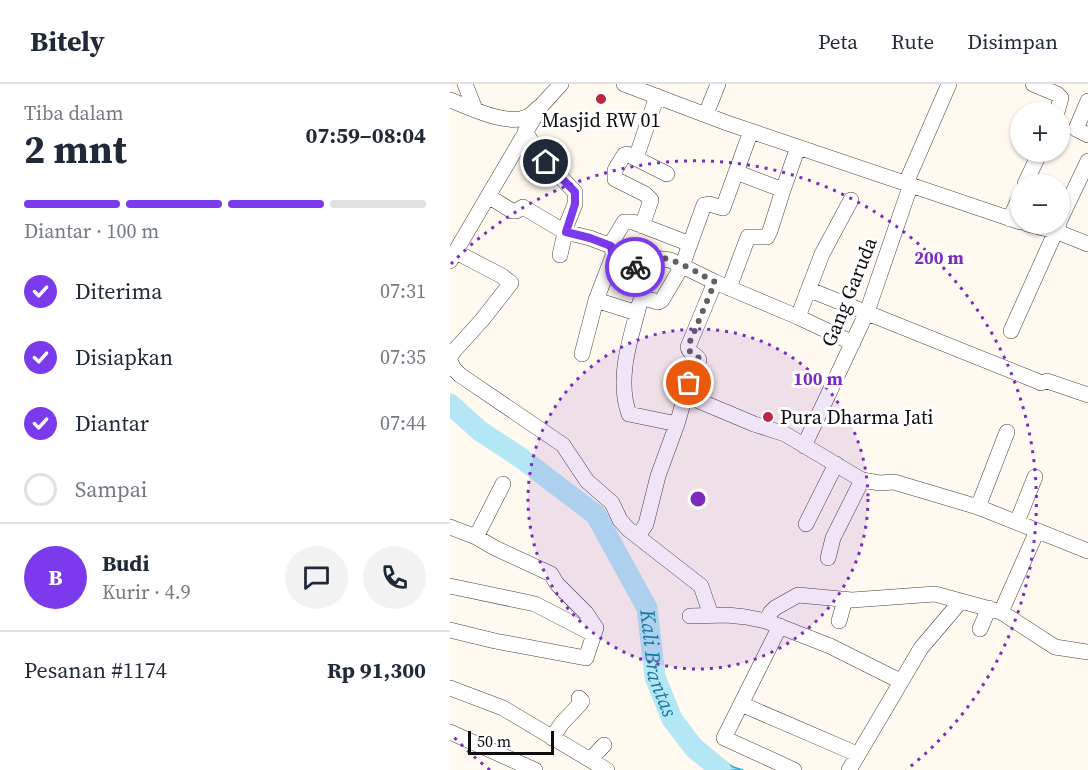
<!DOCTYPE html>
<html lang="id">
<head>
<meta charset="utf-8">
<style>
	:root { --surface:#fff; --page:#f2f2f3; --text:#1f2937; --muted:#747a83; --line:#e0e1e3; --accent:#7c3aed }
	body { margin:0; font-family:"Source Serif 4",serif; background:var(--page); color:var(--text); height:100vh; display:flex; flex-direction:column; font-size:22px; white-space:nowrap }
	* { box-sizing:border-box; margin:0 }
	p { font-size:20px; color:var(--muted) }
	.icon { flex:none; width:33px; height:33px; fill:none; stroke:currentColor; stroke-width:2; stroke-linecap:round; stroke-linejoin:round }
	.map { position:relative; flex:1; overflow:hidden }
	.sheet { display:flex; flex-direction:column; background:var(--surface); width:450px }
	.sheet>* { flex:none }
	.fabs { position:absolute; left:560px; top:18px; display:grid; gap:12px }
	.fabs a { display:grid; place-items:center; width:60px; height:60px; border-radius:50%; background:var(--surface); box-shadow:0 2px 4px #0004; font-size:30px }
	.scale { position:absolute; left:18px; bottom:15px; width:86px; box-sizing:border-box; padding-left:6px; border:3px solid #0e0e0e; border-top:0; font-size:16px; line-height:21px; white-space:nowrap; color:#0e0e0e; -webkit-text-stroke:4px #fff; paint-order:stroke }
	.pin { position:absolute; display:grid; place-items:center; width:51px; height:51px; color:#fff; margin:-26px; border:3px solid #fff; border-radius:50%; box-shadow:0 2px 6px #0007 }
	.courier { position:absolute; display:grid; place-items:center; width:60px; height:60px; margin:-30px; border:4px solid #7c3aed; border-radius:50%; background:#fff; color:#222; box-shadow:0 2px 8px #0007 }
	.summary em { font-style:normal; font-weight:700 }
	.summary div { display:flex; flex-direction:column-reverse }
	.summary { display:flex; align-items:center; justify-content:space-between; height:102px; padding:0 24px }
	h1 { font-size:39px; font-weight:700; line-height:45px }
	.bar { display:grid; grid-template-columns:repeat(4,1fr); gap:9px 6px; align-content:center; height:72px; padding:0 24px }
	.bar i { height:8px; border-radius:4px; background:var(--line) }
	.bar .current { background:var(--accent) }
	.bar p { grid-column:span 4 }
	.line { display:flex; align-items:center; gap:15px; padding:0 24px; border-top:2px solid var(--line) }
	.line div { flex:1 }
	.round { display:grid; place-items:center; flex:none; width:63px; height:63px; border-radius:32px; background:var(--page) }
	ol { padding:0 24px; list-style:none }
	li { display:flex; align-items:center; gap:18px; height:66px }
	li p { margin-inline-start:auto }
	li .icon { padding:6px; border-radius:50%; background:var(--accent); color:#fff; stroke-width:4 }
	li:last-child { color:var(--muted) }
	li i { width:33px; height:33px; border:3px solid var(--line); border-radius:50% }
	header { display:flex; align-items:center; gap:36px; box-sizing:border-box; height:84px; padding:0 30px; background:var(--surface); border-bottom:2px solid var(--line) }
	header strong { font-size:28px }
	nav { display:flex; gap:33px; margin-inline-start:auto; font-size:21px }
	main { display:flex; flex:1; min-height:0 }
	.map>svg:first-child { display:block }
</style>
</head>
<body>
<header>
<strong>Bitely</strong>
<nav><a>Peta</a><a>Rute</a><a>Disimpan</a></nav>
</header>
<main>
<section class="sheet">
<div class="summary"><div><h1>2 mnt</h1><p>Tiba dalam</p></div><em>07:59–08:04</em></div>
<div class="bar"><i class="current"></i><i class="current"></i><i class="current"></i><i></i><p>Diantar · 100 m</p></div>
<ol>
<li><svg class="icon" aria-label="check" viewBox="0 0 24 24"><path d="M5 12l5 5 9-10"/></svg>Diterima<p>07:31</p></li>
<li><svg class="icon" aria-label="check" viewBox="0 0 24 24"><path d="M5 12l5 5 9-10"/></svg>Disiapkan<p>07:35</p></li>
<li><svg class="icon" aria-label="check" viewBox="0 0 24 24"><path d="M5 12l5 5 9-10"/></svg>Diantar<p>07:44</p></li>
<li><i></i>Sampai</li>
</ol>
<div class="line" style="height:108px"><b class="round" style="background:var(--accent);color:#fff">B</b><div><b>Budi</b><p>Kurir · 4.9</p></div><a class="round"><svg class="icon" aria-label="chat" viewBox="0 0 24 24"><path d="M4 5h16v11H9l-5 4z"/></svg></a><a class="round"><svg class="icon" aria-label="phone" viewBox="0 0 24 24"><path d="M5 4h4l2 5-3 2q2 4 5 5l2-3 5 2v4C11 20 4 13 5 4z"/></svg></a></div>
<div class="line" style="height:78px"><div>Pesanan #1174</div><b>Rp 91,300</b></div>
</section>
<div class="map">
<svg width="638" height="686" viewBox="0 0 638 686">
	<rect width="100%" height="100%" fill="#fff9ef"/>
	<!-- water -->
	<path fill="#b4e7f5" stroke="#3ca7cc" stroke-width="1.5" d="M254 664 283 683 293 686H259L247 673Z"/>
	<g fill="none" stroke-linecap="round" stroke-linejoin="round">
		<!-- river -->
		<path stroke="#b4e7f5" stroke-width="21" id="s1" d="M0 320 30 347 71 374 146 431 197 524 205 593 222 635 244 664 271 686"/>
		<defs>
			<path id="minor" d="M15 0 25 25
				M174 0 277 39 570 138
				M583 0 607 10 611 14 607 28
				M0 16C21 24 56 42 77 33 81 31 85 27 88 24
				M638 17 626 45 638 51
				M256 30 268 0
				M75 48 96 78 125 108V120L117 140 110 171
				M186 74 207 12
				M286 88 333 106 348 63
				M456 99 499 0
				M575 100 590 68
				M38 112 62 127H66L73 123 115 148 140 154 161 162
				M560 135 570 112
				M609 138 638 77
				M577 140 605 147 638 160
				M192 142 201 116 195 110 165 95V86L174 71 177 70 217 90
				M240 160 183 138H174L162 158 163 172 183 184 204 174 220 176 265 198 348 233 372 170 401 116
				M0 177 91 22 111 0
				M279 204 298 153H317L320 147 333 106
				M360 206 587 297 591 299 597 297 638 311
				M146 216 187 229
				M348 233 403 259
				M561 247 609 140
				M132 270 146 216 163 172
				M0 274 3 268 32 236 61 199 52 192 6 168
				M0 277 4 285 10 291 113 361 137 397 162 419 170 436 178 445 251 502 261 531
				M235 311 304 340 335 350 412 396 430 399 444 398 528 423 638 467
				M227 340 179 330C166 294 181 253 190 218L194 214 208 218 212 216 232 182 254 121 259 120 273 124 301 47
				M354 362 417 228 461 100
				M528 423 557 348
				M567 438 585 393
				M356 440 386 380
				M0 443 26 453 45 464 101 490 107 500 136 529 146 544 136 574 45 557 0 546
				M188 452 196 440 208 392 227 340 239 299 249 276C247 270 239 270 238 263L265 198
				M26 453 53 400
				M378 474 383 454 412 396
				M0 502 85 520 143 550
				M551 528 587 447
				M240 532 277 531 296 533 316 537 380 562 450 597
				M316 537 321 528 325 524 348 511 402 516 485 510 551 528 605 563 638 568
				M389 537 395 516
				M330 542 274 654 344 686
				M530 545 539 524
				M0 604 53 624 157 686
				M291 620 407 670
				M0 648 85 686
				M102 654 112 639 130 620 132 617 129 614
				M141 675 154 661
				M399 686 471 564 511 517"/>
		</defs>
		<!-- minor casing -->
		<use href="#minor" stroke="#414141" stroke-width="16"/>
		<!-- minor -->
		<use href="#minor" stroke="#fff" stroke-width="15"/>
	</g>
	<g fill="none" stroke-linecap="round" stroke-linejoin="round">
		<!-- done -->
		<path stroke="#62605d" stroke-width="6" stroke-dasharray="0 10.8" d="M185 183C192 181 199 174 207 174 222 172 251 191 265 198L239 260 240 268 249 274 239 299"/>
		<!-- route -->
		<path stroke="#7c3aed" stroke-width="8" d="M96 78 125 108V120L116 148 140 154 161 162 163 172 185 183"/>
	</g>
	<!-- distance rings -->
	<circle cx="248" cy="415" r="170" fill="#7b2cbf" fill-opacity=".12"/>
	<g fill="none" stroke="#7b2cbf" stroke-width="3" stroke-dasharray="3 6">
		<circle cx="248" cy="415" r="170"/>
		<path d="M40 686A341 341 0 0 1 1 650M1 180A341 341 0 1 1 456 686"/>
	</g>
	<!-- markers -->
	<g fill="#bc2744" stroke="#fff" stroke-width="2">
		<circle cx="151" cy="15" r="6"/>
		<circle cx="318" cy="333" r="6"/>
	</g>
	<g text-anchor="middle" stroke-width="6" stroke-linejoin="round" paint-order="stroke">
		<!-- poi labels -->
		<g font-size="20" fill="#0e0e0e" stroke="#fff">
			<text x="151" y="43">Masjid RW 01</text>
			<text x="330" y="340" text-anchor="start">Pura Dharma Jati</text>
		</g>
		<!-- street labels -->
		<g font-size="20" fill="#0e0e0e" stroke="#fff">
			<text transform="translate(399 208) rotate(-68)" y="7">Gang Garuda</text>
		</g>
		<!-- water labels -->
		<g font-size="21" font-style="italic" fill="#18789e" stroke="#fff">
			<text dy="7" stroke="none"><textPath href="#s1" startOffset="346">Kali Brantas</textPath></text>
		</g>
	</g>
	<circle cx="248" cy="415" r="9" fill="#7b2cbf" stroke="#fff" stroke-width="3"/>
	<g font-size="18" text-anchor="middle" font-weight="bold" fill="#7b2cbf" stroke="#fff" stroke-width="6" stroke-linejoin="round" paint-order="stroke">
		<text x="489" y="180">200 m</text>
		<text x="368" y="301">100 m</text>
	</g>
</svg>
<div class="fabs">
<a>+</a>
<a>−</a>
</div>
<div class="scale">50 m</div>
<div class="pin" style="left:239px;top:299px;background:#ea580c"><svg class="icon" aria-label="bag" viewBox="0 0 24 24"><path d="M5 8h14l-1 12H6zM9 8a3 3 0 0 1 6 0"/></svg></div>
<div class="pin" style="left:96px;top:78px;background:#1f2937"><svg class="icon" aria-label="home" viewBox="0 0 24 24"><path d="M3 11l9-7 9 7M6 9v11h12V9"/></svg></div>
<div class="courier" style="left:185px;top:183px"><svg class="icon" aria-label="bike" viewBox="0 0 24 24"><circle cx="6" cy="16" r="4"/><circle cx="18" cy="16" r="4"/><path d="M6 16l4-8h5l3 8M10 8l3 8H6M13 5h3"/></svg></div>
</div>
</main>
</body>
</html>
